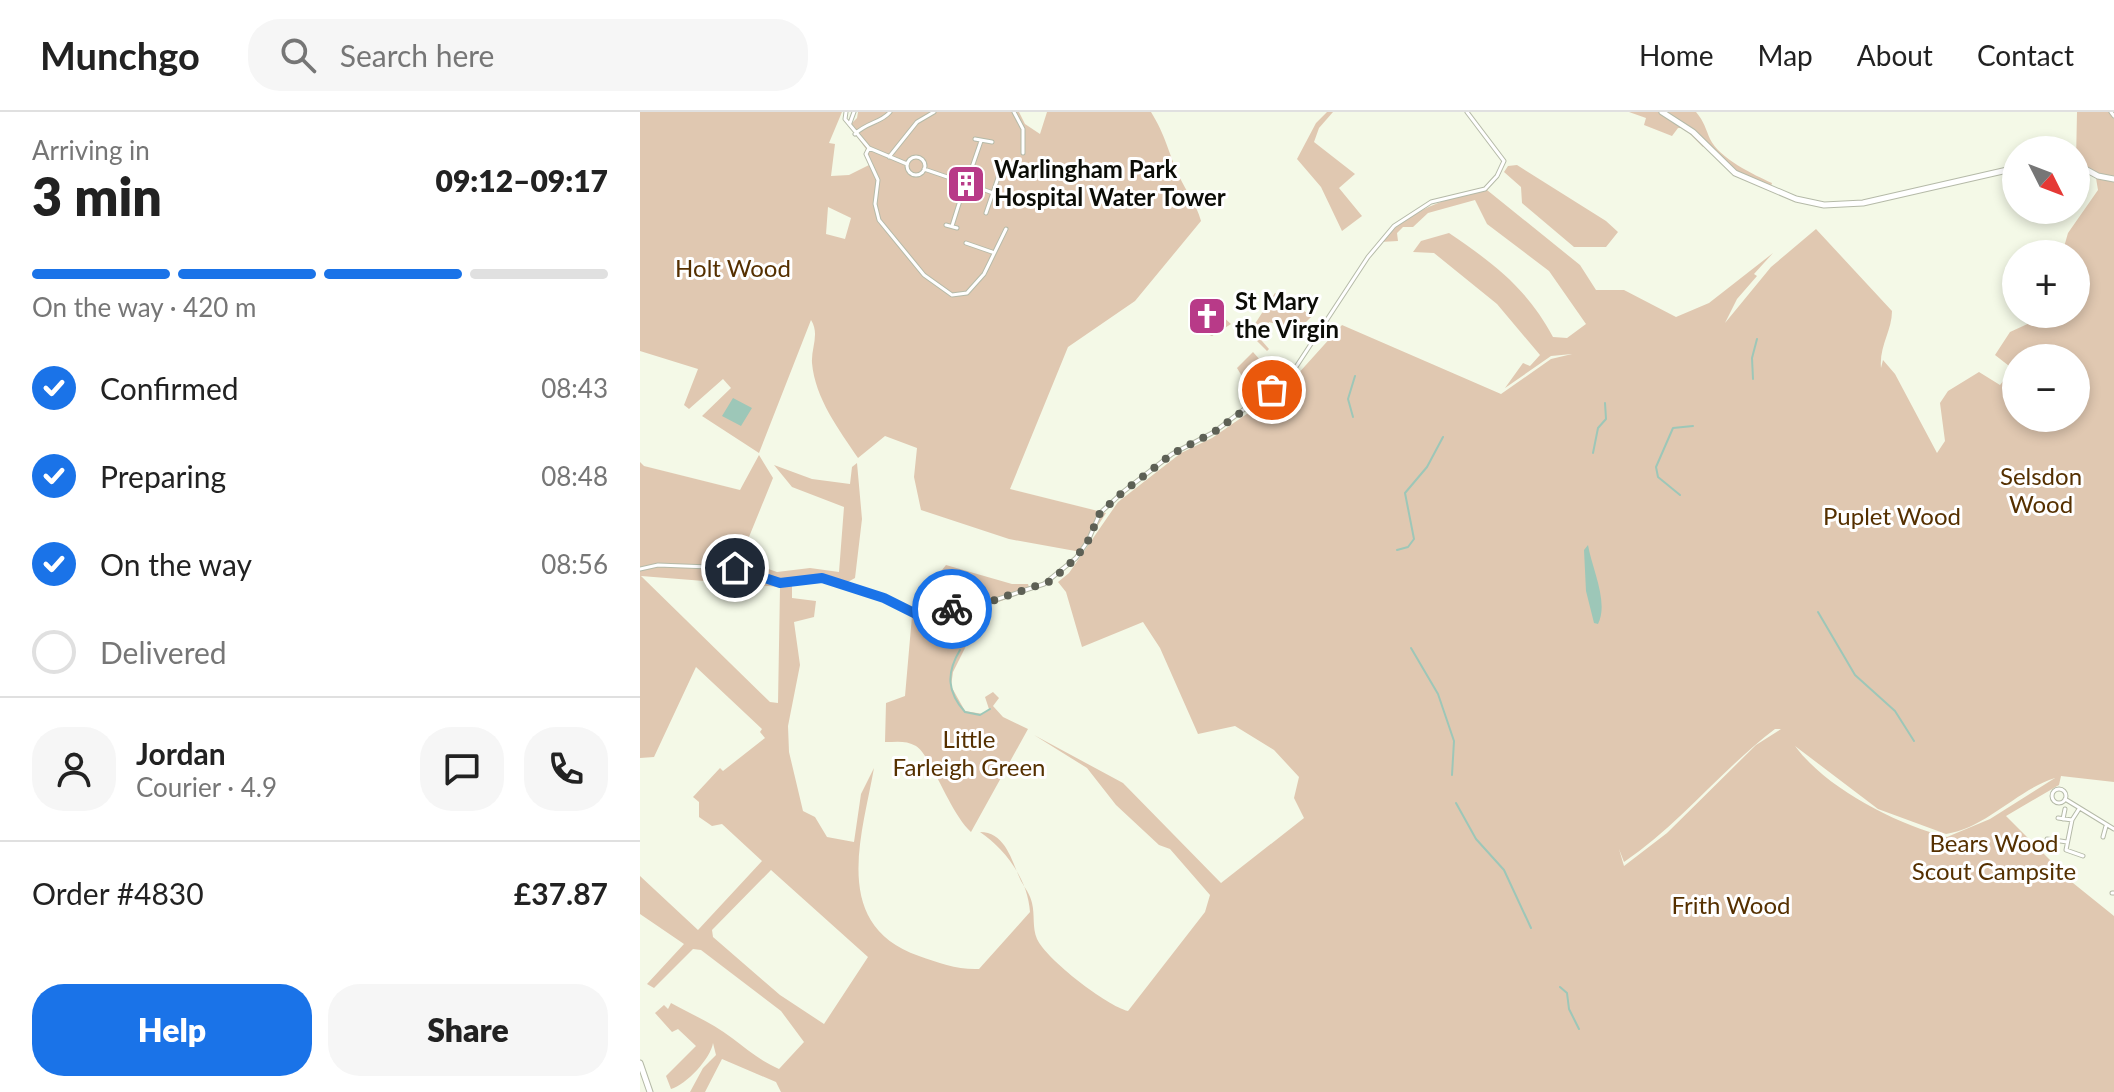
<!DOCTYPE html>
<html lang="en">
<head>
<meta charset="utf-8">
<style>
	:root { --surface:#fff; --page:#f6f6f6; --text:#222; --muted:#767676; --line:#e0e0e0; --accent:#1a73e8 }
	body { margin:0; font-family:Lato,sans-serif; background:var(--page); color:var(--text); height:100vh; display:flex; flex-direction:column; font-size:30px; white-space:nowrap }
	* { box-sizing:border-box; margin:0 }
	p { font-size:26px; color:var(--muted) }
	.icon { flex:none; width:44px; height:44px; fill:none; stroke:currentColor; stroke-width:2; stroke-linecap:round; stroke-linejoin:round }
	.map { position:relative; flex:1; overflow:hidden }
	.details { display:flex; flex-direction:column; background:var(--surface); width:640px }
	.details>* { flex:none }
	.needle { width:52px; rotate:132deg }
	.fabs { position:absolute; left:1362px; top:24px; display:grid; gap:16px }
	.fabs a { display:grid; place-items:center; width:88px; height:88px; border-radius:50%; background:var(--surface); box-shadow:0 4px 12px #0003; font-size:40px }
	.pin { position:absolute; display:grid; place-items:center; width:68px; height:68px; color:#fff; margin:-34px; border:4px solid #fff; border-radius:50%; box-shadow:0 2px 8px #0007 }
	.courier { position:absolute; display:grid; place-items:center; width:80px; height:80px; margin:-40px; border:6px solid #1a73e8; border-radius:50%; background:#fff; color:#222; box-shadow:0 2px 10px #0007 }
	.overview em { font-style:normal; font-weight:800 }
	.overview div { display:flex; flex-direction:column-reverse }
	.overview { display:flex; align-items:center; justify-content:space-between; height:136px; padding:0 32px }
	h1 { font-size:52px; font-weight:800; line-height:60px }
	.bar { display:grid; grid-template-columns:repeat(4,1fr); gap:12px 8px; align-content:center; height:96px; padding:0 32px }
	.bar i { height:10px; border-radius:6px; background:var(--line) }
	.bar .active { background:var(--accent) }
	.bar p { grid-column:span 4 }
	.line { display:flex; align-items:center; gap:20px; padding:0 32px; border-top:2px solid var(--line) }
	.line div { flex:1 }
	.round { display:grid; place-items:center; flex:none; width:84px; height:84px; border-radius:32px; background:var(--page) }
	ol { padding:0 32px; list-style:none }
	li { display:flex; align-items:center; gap:24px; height:88px }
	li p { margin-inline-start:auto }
	li .icon { padding:8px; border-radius:50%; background:var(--accent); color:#fff; stroke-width:4 }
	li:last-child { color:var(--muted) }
	li i { width:44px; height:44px; border:4px solid var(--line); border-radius:50% }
	.cta { display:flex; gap:16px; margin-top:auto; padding:16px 32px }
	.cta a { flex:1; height:92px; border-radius:32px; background:var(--accent); color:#fff; font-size:32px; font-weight:800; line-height:92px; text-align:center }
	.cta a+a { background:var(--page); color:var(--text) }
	header { display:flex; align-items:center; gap:48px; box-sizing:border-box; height:112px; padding:0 40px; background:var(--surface); border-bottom:2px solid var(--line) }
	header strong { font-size:38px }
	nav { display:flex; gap:44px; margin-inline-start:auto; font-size:28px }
	.search { width:560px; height:72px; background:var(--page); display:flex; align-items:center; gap:20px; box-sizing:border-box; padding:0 28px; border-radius:32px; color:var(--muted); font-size:30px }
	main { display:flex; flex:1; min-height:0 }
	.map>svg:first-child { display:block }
</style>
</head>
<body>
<header>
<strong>Munchgo</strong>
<div class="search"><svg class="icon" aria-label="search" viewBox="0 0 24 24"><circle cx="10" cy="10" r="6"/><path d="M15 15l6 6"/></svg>Search here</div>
<nav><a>Home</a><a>Map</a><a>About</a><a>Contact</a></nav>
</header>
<main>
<section class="details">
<div class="overview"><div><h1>3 min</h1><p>Arriving in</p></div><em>09:12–09:17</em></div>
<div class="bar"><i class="active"></i><i class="active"></i><i class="active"></i><i></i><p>On the way · 420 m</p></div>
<ol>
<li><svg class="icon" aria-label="check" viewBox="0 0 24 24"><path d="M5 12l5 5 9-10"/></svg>Confirmed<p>08:43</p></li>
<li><svg class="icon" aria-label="check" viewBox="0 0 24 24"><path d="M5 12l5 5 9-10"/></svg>Preparing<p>08:48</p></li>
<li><svg class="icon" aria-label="check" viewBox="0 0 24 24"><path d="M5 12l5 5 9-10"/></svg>On the way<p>08:56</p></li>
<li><i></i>Delivered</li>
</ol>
<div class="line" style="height:144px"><a class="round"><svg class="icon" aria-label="person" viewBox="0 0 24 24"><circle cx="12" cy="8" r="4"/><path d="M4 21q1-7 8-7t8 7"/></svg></a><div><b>Jordan</b><p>Courier · 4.9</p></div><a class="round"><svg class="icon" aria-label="chat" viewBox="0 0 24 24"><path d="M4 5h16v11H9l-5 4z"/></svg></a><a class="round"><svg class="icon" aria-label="phone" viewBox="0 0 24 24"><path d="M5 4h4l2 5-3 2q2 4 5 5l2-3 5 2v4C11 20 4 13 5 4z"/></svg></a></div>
<div class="line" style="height:104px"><div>Order #4830</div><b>£37.87</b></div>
<div class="cta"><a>Help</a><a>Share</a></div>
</section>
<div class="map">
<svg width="1474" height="980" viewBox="0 0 1474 980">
	<rect width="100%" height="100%" fill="#f4f9e7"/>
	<!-- green -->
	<path fill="#e0c8b1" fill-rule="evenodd" d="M0 0H202L189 31 195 32 191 64 209 63 229 53 224 42 226 37 209 14 217 6 218 0H379L385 12 400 22 407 0H511C526 24 528 40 539 64 547 81 556 91 561 109L495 189 428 235 370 377 466 401 441 440 369 427 281 398 274 365 277 336 245 324 218 346C199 318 175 286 172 251 171 236 180 222 171 208L119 341 62 304 91 276 83 267 49 297 44 293 58 257 0 239ZM188 95 211 106 205 127 186 122Z
		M687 0H693L679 16 674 30 715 62 699 76 722 104 702 119 681 75 657 47 676 11Z
		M989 0H1056C1064 9 1066 18 1070 27 1079 46 1114 63 1132 71L1131 74 1095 58 1067 31 1063 35 1044 16H1038L1032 24 1004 13 1006 6Z
		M1437 0H1469L1474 7V64L1460 62 1436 50Z
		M877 53 966 109 978 120 966 135H934L882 91 881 75 864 60 868 54Z
		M1456 66 1474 70V670L1421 664 1419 673 1366 704 1433 771 1474 804V980H141L136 970 82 947 65 980H50L63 956 76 943 73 931C71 946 46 973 31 977L26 964 56 934 38 917 32 920 15 901 24 893 28 897 31 891C51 902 74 912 92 926 108 938 119 948 139 957L164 930 141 899 61 838 53 837 14 876 7 872 44 832 0 802V764L58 818 122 749 82 712 72 714 59 705V690L53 685 80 656 83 659 125 626 120 620 122 617 56 555 14 645 0 646V350L4 354 100 378 119 343 133 366 100 447 137 460 170 456 199 460 204 395 152 375 134 353 172 367 210 372 212 355 217 351 222 407 215 466 206 471 170 463 147 467V474H152V486L176 489 174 505 154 510 160 553 148 614 149 640 163 699 175 705 187 725 214 730 221 682 234 656C222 724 190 813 279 844 299 851 318 858 339 857L390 800C388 767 365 737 340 720 366 720 372 750 381 769 385 776 390 782 392 791 395 803 392 815 397 827 407 848 467 894 488 899L565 800 570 783 530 737 519 733 476 693 447 656 394 623 483 671 581 771 664 706 654 686 659 665 634 638 595 614 558 622 520 536 503 510 442 535 426 480 418 470 429 461 478 390 541 341 572 326 647 274 702 213 861 282 911 247 932 242 911 244 865 276 883 251 890 254 900 243 857 192 794 141 773 140 781 129 809 121C853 151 887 176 913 225L927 226 946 212 909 159 847 112 835 88 788 101 773 115H763L757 121 758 129 740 130C771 98 803 86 847 78L940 153 956 178H984L1036 205 1069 191 1133 141 1114 162 1117 164 1097 187 1085 211 1131 155 1176 117 1252 199C1252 219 1239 234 1241 256L1243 248 1255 262 1297 341 1305 329 1300 291 1308 279 1339 260 1360 273 1373 257 1355 243 1370 220 1394 209 1408 213 1414 202H1436V142H1422L1428 121 1458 78ZM1376 246H1436V306H1376ZM1 464 140 475 138 591 130 590ZM1135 617H1141L1116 633 1027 721 984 754 979 737 984 750C1040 712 1081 658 1135 617ZM1155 634 1238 697 1306 722C1346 716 1377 678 1415 666L1350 707 1307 725C1256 712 1187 677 1155 634ZM131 758 228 845 184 912 140 883 73 825 72 818Z
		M635 181 672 204 657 219 629 210 622 229 629 237 627 239 609 221Z
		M567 190 570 192 553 214 560 216 562 211H569L575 201 571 194 591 212 572 224 549 215Z
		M613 240 629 258 609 276 597 256Z
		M306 453 372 472H388L390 478 348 494 338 510 313 560 311 574 325 599 343 602 349 597 345 585 353 580 359 586 353 594 363 605 388 617 331 720C309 700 291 643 276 634 266 628 256 630 245 630L246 591 265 584 272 504 277 498H285L294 468Z"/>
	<!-- water -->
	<path fill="#9dc7b8" d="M93 286 112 296 101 314 82 304Z
		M948 433C952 457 969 490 958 512L954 511 946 479 944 438Z"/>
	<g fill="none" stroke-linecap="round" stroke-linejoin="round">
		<!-- stream -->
		<path stroke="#9dc7b8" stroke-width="2" d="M1113 267 1112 246 1117 227
			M713 305 708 287 715 264
			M953 341 958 316 966 307 965 291
			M1040 383 1018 365 1016 355 1033 316 1053 314
			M757 438 768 435 774 427 765 381 787 355 803 325
			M1178 500 1215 563 1255 599 1274 629
			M771 536 798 582 814 629 812 663
			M320 538C306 561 307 580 325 600L340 603 350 597
			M816 691 836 727 864 758 891 816
			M920 875 927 881 929 897 939 917"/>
		<defs>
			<path id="street" d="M206 0 205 7 229 36 267 52
				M374 0 383 17V41
				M1471 0 1474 4
				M210 11 214 0
				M215 22C227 10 241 11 250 0
				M335 27 352 30
				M229 36 226 42 238 68 235 92 239 108 284 163 312 183 327 181 344 162 366 117
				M249 45 277 10 294 0
				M267 54a9 9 0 1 1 18 0a9 9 0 1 1-18 0Z
				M284 57 319 69 322 62 329 64
				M319 69 316 77 323 79
				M334 74 353 81
				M346 101 359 63
				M306 113 317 116
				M312 114 323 79 331 82 336 67 329 64 341 29
				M326 131 352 140
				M0 457 18 453 95 456 140 471 182 466 244 486 282 505 349 490 404 472 436 446 448 429 460 401 483 380 532 342 574 320 652 261 728 145 754 114 791 90 845 77 857 64 864 49 827 0
				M1412 684a7 7 0 1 1 14 0a7 7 0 1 1-14 0Z
				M1425 687 1474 717
				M1439 697 1432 708 1426 738 1443 744
				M1418 706 1432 708
				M1423 707 1425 697
				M1463 725 1466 714
				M1407 727 1427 730
				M1472 781H1474"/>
			<path id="secondary" d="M1022 0 1053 20 1095 61 1156 87 1184 93 1223 91 1376 56
				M1436 52 1458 64 1474 67
				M0 951 10 980"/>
		</defs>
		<!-- street casing -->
		<use href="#street" stroke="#b5baa8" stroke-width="5"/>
		<!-- secondary casing -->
		<use href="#secondary" stroke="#b5baa8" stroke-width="7"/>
		<!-- street -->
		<use href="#street" stroke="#fff" stroke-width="3"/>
		<!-- secondary -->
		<use href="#secondary" stroke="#fff" stroke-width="5"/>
	</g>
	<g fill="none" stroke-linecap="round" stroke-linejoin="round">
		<!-- done -->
		<path stroke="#5d6055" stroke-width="8" stroke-dasharray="0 14.4" d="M312 497 349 490 411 469 436 446 448 429 460 401 483 380 532 342 574 320 632 278"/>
		<!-- route -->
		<path stroke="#1a73e8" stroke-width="10" d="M95 456 140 471 182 466 244 486 282 505 312 497"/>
	</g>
	<!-- icons -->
	<defs>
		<symbol id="building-square" viewBox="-11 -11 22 22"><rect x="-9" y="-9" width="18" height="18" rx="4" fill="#b83a88" stroke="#fff"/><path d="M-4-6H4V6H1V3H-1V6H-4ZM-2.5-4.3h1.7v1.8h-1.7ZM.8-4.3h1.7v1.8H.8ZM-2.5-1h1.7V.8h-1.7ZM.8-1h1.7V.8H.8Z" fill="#fff"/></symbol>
		<symbol id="church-square" viewBox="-11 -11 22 22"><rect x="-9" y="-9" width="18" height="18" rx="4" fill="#b83a88" stroke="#fff"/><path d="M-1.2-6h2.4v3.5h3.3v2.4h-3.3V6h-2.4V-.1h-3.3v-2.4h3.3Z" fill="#fff"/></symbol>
	</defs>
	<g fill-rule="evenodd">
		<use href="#building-square" x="304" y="50" width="44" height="44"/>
		<use href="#church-square" x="545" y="182" width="44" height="44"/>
	</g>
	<g text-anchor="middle" stroke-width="6" stroke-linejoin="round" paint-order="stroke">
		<!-- poi labels -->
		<g font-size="24" font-weight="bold" fill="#0c0d07" stroke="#fff" text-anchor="start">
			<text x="354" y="66">Warlingham Park<tspan x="354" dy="28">Hospital Water Tower</tspan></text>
			<text x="595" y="198">St Mary<tspan x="595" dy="28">the Virgin</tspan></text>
		</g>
		<!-- park labels -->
		<g font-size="24" fill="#553000" stroke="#fff">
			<text x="93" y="165">Holt Wood</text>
			<text x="1401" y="373">Selsdon<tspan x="1401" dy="28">Wood</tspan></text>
			<text x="1252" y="413">Puplet Wood</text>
			<text x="329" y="636">Little<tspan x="329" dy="28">Farleigh Green</tspan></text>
			<text x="1354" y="740">Bears Wood<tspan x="1354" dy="28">Scout Campsite</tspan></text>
			<text x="1091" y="802">Frith Wood</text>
		</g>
	</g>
</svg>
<div class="fabs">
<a><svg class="needle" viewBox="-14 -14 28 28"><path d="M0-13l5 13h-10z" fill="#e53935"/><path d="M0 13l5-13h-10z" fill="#767676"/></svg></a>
<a>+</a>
<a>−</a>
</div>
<div class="pin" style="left:632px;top:278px;background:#ea580c"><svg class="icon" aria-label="bag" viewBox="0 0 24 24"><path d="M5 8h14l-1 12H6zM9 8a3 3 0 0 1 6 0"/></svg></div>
<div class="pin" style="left:95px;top:456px;background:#1f2937"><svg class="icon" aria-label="home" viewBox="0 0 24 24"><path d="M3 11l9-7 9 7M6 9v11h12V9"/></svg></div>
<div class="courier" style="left:312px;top:497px"><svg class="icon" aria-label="bike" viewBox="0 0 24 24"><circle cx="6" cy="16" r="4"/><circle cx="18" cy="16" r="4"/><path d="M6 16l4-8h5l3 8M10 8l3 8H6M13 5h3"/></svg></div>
</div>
</main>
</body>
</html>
